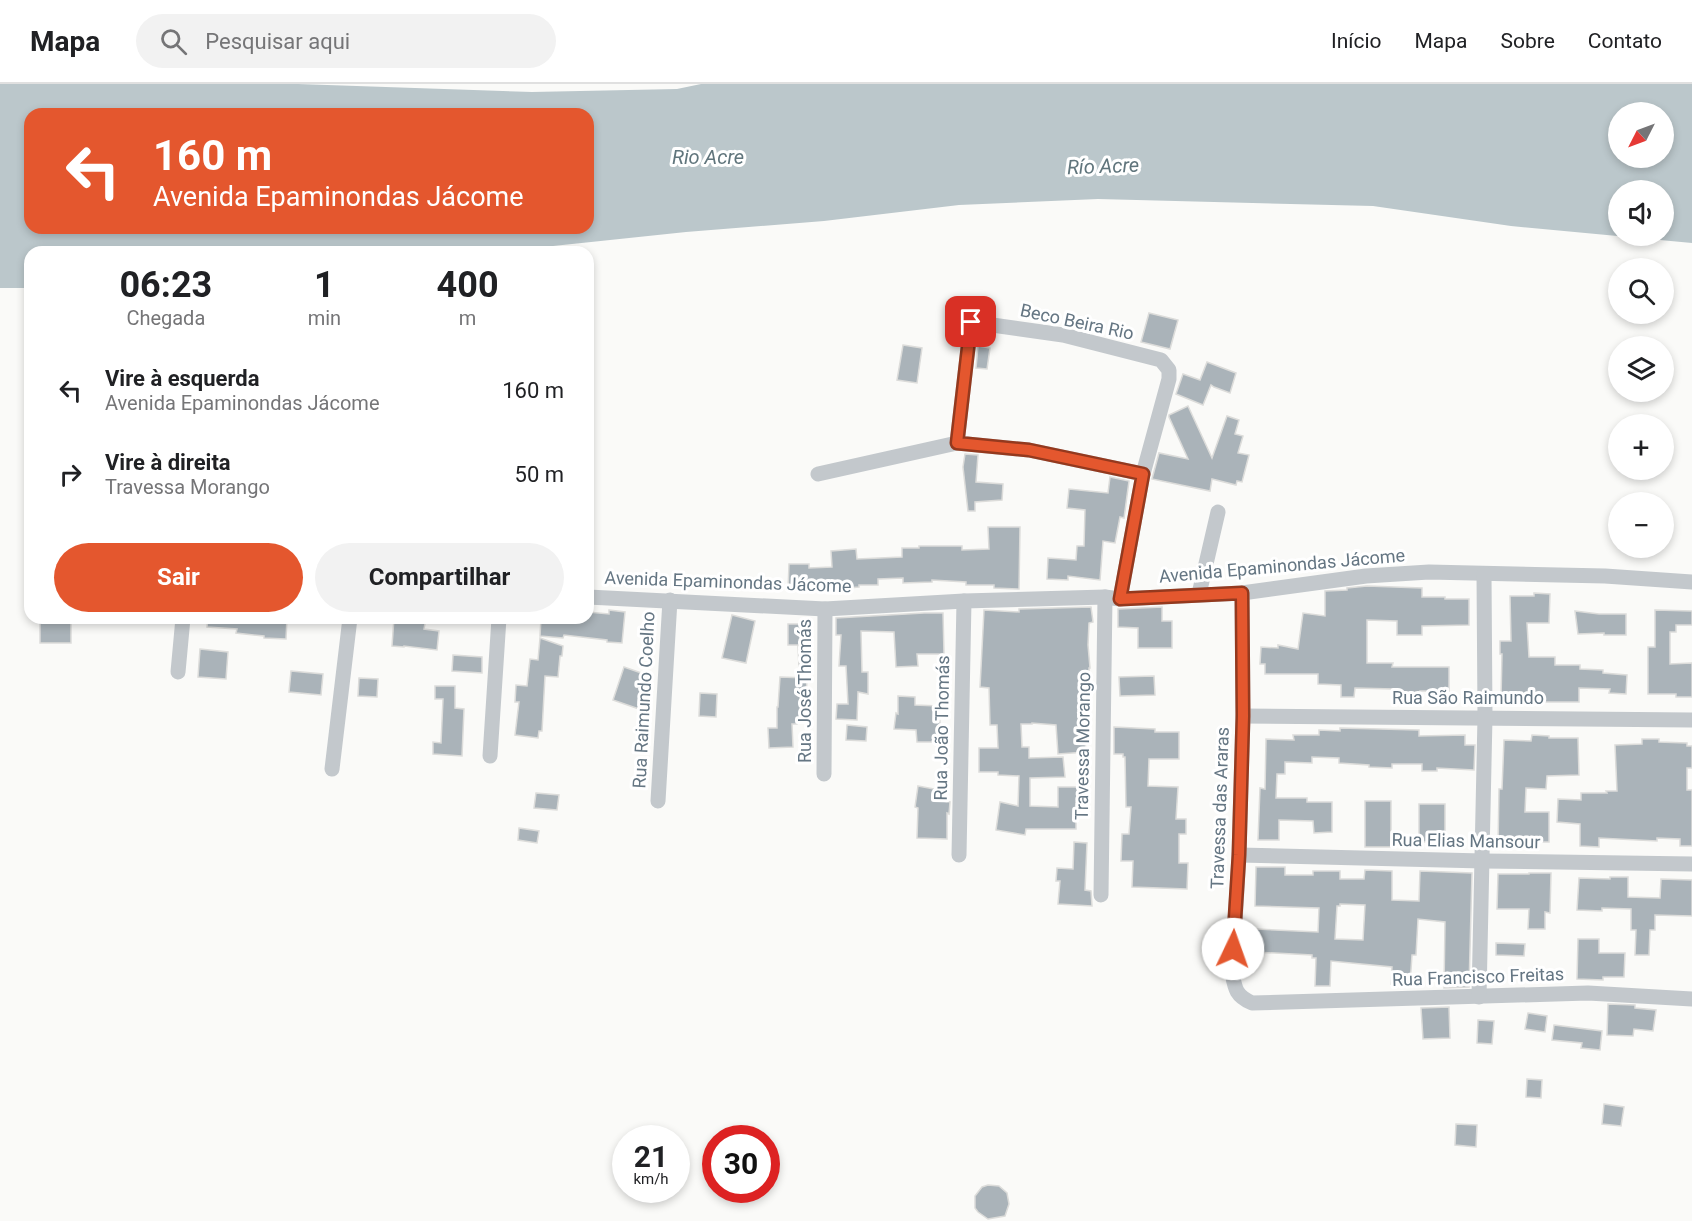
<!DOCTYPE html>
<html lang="pt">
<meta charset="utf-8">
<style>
:root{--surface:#fff;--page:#f2f2f2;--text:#202124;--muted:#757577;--line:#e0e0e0;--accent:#e4572e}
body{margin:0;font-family:Roboto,sans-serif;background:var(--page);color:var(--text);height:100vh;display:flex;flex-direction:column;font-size:22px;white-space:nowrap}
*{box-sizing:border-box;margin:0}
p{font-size:20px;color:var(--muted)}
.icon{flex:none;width:33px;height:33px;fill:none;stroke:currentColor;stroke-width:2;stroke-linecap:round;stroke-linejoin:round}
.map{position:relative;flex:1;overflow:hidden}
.drawer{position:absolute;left:24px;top:162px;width:570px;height:378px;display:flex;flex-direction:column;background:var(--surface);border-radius:18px;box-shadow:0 3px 9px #0003}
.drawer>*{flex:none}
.banner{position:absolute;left:24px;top:24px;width:570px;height:126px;border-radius:18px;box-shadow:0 3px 9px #0003;background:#e4572e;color:#fff;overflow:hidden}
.needle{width:39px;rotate:228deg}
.buttons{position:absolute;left:1608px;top:18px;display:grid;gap:12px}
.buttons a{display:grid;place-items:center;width:66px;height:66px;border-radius:50%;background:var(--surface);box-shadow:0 3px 9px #0003;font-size:30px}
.speed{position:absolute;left:612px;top:1041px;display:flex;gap:12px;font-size:30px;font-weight:700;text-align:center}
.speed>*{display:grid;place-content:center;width:78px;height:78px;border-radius:50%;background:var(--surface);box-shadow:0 3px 9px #0003;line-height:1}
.speed small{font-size:15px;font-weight:400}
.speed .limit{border:9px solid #d22;background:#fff;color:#111}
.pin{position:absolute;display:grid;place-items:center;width:51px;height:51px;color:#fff;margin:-26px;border-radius:12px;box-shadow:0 3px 9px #0006}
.me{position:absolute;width:66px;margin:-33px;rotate:3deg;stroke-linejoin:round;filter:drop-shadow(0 0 4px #0008)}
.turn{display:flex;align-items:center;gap:21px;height:126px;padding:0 30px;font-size:27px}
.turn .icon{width:78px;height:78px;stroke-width:2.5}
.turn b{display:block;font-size:42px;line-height:51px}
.eta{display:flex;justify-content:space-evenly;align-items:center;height:102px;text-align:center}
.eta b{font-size:36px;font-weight:700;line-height:42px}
.cta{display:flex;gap:12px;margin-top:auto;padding:12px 30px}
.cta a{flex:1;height:69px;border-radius:36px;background:var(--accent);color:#fff;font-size:24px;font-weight:700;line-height:69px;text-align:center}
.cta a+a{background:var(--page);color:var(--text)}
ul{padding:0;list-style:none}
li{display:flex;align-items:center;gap:18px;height:84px;padding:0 30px}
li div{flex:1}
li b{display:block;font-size:22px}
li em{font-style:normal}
header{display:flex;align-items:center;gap:36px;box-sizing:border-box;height:84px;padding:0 30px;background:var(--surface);border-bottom:2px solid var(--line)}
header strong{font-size:28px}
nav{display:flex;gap:33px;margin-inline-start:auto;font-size:21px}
.search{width:420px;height:54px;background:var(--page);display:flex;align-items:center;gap:15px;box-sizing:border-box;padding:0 21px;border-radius:33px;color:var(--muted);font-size:22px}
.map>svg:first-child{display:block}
.water{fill:#bbc7cb;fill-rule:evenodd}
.building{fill:#aab3b9;stroke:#dcdcda;stroke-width:1.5;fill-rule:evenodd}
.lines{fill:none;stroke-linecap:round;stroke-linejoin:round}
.minor{stroke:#c3c8cc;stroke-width:15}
.route-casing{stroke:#94391e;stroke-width:15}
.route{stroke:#e4572e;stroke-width:10}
.labels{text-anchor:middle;stroke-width:6;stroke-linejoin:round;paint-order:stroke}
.street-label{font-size:18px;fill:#657683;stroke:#fff}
.water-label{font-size:20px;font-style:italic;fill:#60757c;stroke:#fff}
</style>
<header>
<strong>Mapa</strong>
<div class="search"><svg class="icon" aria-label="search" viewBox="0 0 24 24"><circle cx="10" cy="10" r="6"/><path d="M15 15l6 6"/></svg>Pesquisar aqui</div>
<nav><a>Início</a><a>Mapa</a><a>Sobre</a><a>Contato</a></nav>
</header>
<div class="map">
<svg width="1692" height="1137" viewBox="0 0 1692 1137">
<rect width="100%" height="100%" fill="#fafaf8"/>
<path class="water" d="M0 0H298L532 8 677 5 701 0H1692V159L1511 142 1373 122 1098 115 959 121 824 137 686 148 495 168H30V204H0ZM1618 28H1664V74H1618ZM30 30H588V144H30ZM1664 106V152H1618V106Z"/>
<g class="building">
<polygon points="1149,229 1178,236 1170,265 1141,258"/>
<polygon points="903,261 922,264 917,299 897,296"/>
<polygon points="978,262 990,264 987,285 976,284"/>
<polygon points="1207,278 1236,289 1230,309 1214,303 1211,301 1203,321 1176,310 1183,290 1200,296"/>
<polygon points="1188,322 1212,374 1227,332 1239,336 1235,350 1243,352 1238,369 1249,371 1242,398 1237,397 1236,401 1212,395 1210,407 1152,395 1159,369 1188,375 1169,333 1169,331"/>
<polygon points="965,370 978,371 976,398 1003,400 1002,416 975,418 975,427 968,427 963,383"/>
<polygon points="1110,393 1129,397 1124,434 1120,433 1115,459 1103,457 1100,496 1068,492 1068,496 1047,495 1048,474 1076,476 1077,462 1084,462 1085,426 1067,424 1069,405 1108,409"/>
<polygon points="988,443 1020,443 1019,505 994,504 994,501 966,501 966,498 932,496 932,498 903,499 903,494 878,495 878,501 859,501 859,503 835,505 834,498 809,500 808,506 788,506 789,480 809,480 809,484 832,483 831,467 856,465 857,475 902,473 902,464 919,464 919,462 962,462 962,466 989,465"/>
<polygon points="1367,502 1422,504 1422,513 1445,513 1445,515 1469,515 1469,541 1422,542 1422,551 1397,551 1397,537 1367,536 1367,579 1393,579 1392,583 1449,583 1449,607 1420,607 1420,615 1394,615 1394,605 1355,604 1354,613 1341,613 1341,601 1318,600 1318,590 1265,590 1265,580 1260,580 1261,563 1278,564 1278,561 1298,565 1303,529 1325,532 1325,507 1347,506 1347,504"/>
<polygon points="1534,509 1550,510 1549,539 1527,539 1529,573 1555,573 1555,581 1580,581 1580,585 1603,586 1603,589 1627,591 1626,610 1609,609 1610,605 1579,604 1579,618 1531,618 1531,615 1501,615 1502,570 1500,570 1500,557 1511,557 1510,512 1534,512"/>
<polygon points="1091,523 1093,538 1089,539 1088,561 1090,584 1089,584 1089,604 1087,604 1084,642 1086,668 1058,670 1056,641 1032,639 1032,640 1021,640 1022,663 1029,663 1029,674 1063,673 1065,693 1030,694 1030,722 1058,723 1058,703 1079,703 1079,718 1076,718 1076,745 1026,745 1025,751 996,746 1000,718 1018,722 1019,692 998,691 998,688 979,688 979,664 998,664 997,641 990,641 989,604 980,603 984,526 1019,528 1019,525"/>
<polygon points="1162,523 1162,537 1172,537 1172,564 1138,564 1138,544 1118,543 1118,525"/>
<polygon points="609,526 625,528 622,559 607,558 607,556 564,551 563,554 540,552 541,534 588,534 588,528 609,530"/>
<polygon points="1655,526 1692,527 1692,541 1676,541 1676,548 1670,548 1670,580 1692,579 1692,613 1676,613 1676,610 1648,610 1648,563 1655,563"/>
<polygon points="1575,527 1599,530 1626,530 1626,551 1604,551 1604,549 1578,550"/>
<polygon points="924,529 943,529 944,570 917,570 918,582 896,583 894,548 861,547 862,588 868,588 868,610 858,608 857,636 836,635 837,620 848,620 846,582 839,582 841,551 836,551 836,534"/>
<polygon points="732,531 755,537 746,579 722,574"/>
<rect x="40" y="534" width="31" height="25"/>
<polygon points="208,534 287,534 286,555 264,554 264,552 236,549 237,545 207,543"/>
<polygon points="394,534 426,534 424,545 439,547 437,566 404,562 404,563 392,562"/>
<polygon points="788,540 810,540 810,584 799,584 798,561 788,561"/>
<polygon points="540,554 563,562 562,572 560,572 558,593 545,592 542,647 539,647 538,654 515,651 519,618 515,618 516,601 527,602 530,575 538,576"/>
<polygon points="200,565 228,568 226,595 198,593"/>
<polygon points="453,571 482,573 482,589 452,587"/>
<polygon points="624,583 650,592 639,625 613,616"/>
<polygon points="291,587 323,590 321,611 289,608"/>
<polygon points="1154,592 1155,611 1120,612 1119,593"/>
<polygon points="780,593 807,594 806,614 803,614 803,636 798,636 797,640 792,640 793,663 769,664 768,644 777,644 777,623 778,623"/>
<polygon points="359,594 378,595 377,613 358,612"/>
<polygon points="435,602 455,602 455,624 464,625 462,672 433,670 433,658 441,659 443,615 435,615"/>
<polygon points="700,609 717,610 716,633 699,632"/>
<polygon points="898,612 915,613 915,621 939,622 941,658 917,658 916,646 894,645 896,629 898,630"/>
<polygon points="847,641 867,643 866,657 846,656"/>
<polygon points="1114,643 1155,645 1155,648 1179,648 1179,675 1149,675 1148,702 1178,703 1176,735 1186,735 1186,750 1179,750 1179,779 1188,779 1187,805 1132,803 1133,777 1121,777 1122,750 1129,750 1131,723 1126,723 1125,673 1123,673 1123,670 1114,670"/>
<polygon points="1340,644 1419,646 1419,652 1465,651 1465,661 1475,661 1474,686 1437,684 1437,687 1422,687 1422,680 1392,680 1392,684 1369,683 1369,681 1339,679 1339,674 1312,673 1312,679 1285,678 1285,690 1277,690 1276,714 1307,714 1307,718 1332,718 1332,748 1314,749 1313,737 1279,736 1279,756 1258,756 1260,704 1265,705 1266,655 1294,656 1293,651 1319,651 1319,646 1340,647"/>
<polygon points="1532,651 1549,652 1549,654 1578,654 1579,691 1547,692 1546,705 1526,704 1525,728 1549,728 1549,758 1524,758 1524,763 1498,762 1499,705 1502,705 1504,656 1531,657"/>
<polygon points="1642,655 1659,655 1659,658 1687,659 1687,662 1692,662 1692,684 1687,684 1687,706 1692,706 1692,762 1680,762 1680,755 1657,754 1657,757 1599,754 1599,763 1580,762 1580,740 1557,738 1558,715 1581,716 1581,709 1607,709 1606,707 1617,707 1615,661 1642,660"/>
<polygon points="918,702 945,707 943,717 950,718 949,730 947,729 947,755 917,754 918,724 915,723"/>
<polygon points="536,709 559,711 557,726 534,724"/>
<rect x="1365" y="717" width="26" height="46"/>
<rect x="1419" y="720" width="26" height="38"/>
<polygon points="519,744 539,747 537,759 518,756"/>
<polygon points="1074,758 1087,759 1085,806 1091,807 1092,822 1058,820 1060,797 1056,797 1057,784 1073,785"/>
<path d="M1256 783H1285V791H1313V787H1340V795H1364L1365 786 1392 787V816L1419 817 1420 787 1472 789 1469 903 1444 904 1445 838 1418 835 1416 871H1412L1410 901 1391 900 1392 883 1331 877 1330 902H1315L1316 874H1312V871L1255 868 1256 845 1318 848 1319 824 1255 822ZM1340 820 1365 821 1363 856 1335 855 1337 822H1340Z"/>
<polygon points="1529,789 1551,789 1550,829 1545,828 1545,845 1528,845 1529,825 1497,825 1498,790 1529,790"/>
<polygon points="1610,793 1628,793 1628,813 1660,814 1661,795 1692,796 1692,832 1655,831 1655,846 1650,846 1649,871 1635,871 1636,846 1631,846 1631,825 1602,824 1602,827 1577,826 1579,794 1610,795"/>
<polygon points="1578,855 1599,855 1599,869 1625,869 1624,893 1603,893 1603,896 1577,895"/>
<polygon points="1496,859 1525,860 1524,872 1496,871"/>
<polygon points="1608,920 1635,921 1635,924 1656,926 1653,947 1634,945 1633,952 1607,951"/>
<polygon points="1449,923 1450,954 1423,955 1421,924"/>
<polygon points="1528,929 1547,932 1545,948 1525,945"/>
<polygon points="1478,936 1494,937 1492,960 1477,959"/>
<polygon points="1554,941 1602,947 1600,966 1581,964 1582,959 1552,956"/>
<polygon points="1527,995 1542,996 1541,1014 1526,1013"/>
<polygon points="1604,1020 1624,1023 1621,1042 1602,1040"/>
<polygon points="1456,1040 1477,1041 1476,1063 1455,1061"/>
<polygon points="988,1101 999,1102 1007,1109 1009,1120 1005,1132 988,1135 978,1128 975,1124 975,1112 982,1103"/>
</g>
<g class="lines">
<g class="minor">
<polyline points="957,359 971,238 1063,251 1161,276 1169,286 1169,295 1143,390 1120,515"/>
<polyline points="818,390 957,359 1029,366 1143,390"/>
<path d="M1242 509 1243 632 1239 771 1232 889C1235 905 1236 912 1252 919L1588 909 1692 915"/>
<polyline points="1199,510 1218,428"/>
<polyline points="588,513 825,525 964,517 1105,513 1120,515 1242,509 1366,492 1429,488 1605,492 1692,498"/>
<polyline points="178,588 183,534"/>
<polyline points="1243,632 1692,636"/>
<polyline points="490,672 499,534"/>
<polyline points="332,685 350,534"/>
<polyline points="824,690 825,525"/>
<polyline points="658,717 670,516"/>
<polyline points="959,771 964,517"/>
<polyline points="1239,771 1483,777 1692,780"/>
<polyline points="1101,811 1105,513"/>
<polyline points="1479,913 1485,633 1484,490"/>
</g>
</g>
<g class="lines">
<g class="route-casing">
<polyline id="route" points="971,238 957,359 1029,366 1143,390 1120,515 1242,509 1243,632 1239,771 1233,865"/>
</g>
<use href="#route" class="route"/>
</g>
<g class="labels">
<g class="street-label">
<text transform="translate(1077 238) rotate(12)" y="6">Beco Beira Rio</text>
<text transform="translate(1282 482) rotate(-5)" y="6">Avenida Epaminondas Jácome</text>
<text transform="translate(728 498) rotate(2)" y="6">Avenida Epaminondas Jácome</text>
<text transform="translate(805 607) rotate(-90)" y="6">Rua José Thomás</text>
<text x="1468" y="620">Rua São Raimundo</text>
<text transform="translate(644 616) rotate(-87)" y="6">Rua Raimundo Coelho</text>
<text transform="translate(942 644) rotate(-89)" y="6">Rua João Thomás</text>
<text transform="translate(1083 662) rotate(-89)" y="6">Travessa Morango</text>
<text transform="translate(1220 724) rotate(-88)" y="6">Travessa das Araras</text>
<text transform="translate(1466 757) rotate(1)" y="6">Rua Elias Mansour</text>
<text transform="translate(1478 893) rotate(-2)" y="6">Rua Francisco Freitas</text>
</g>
<g class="water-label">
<text x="708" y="80">Rio Acre</text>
<text transform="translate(1103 82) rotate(-2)" y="7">Río Acre</text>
</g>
</g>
</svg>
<div class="buttons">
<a><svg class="needle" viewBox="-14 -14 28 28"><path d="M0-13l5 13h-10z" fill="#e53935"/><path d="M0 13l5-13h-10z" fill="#757577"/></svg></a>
<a><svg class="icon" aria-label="sound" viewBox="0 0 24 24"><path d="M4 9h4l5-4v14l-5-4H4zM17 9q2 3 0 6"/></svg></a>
<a><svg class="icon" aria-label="search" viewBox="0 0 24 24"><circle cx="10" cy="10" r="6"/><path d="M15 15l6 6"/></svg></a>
<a><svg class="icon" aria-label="layers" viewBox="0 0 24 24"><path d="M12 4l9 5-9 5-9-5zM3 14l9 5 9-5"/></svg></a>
<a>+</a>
<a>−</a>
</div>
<div class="speed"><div>21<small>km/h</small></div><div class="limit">30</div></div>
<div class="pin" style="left:971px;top:238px;background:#d93025"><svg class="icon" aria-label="arrive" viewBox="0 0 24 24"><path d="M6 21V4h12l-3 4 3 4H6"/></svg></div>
<svg class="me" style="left:1233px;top:865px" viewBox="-20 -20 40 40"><circle r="19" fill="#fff"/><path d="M0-13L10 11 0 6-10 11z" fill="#e4572e"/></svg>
<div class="banner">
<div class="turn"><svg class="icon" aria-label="left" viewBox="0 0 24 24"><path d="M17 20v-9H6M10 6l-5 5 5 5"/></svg><div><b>160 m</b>Avenida Epaminondas Jácome</div></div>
</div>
<section class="drawer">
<div class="eta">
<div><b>06:23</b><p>Chegada</p></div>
<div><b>1</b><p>min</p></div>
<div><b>400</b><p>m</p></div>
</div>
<ul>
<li><svg class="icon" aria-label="left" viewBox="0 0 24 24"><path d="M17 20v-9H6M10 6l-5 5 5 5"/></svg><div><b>Vire à esquerda</b><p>Avenida Epaminondas Jácome</p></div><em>160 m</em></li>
<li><svg class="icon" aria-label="right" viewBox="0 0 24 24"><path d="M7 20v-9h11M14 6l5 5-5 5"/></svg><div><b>Vire à direita</b><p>Travessa Morango</p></div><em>50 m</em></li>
</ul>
<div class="cta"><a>Sair</a><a>Compartilhar</a></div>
</section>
</div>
